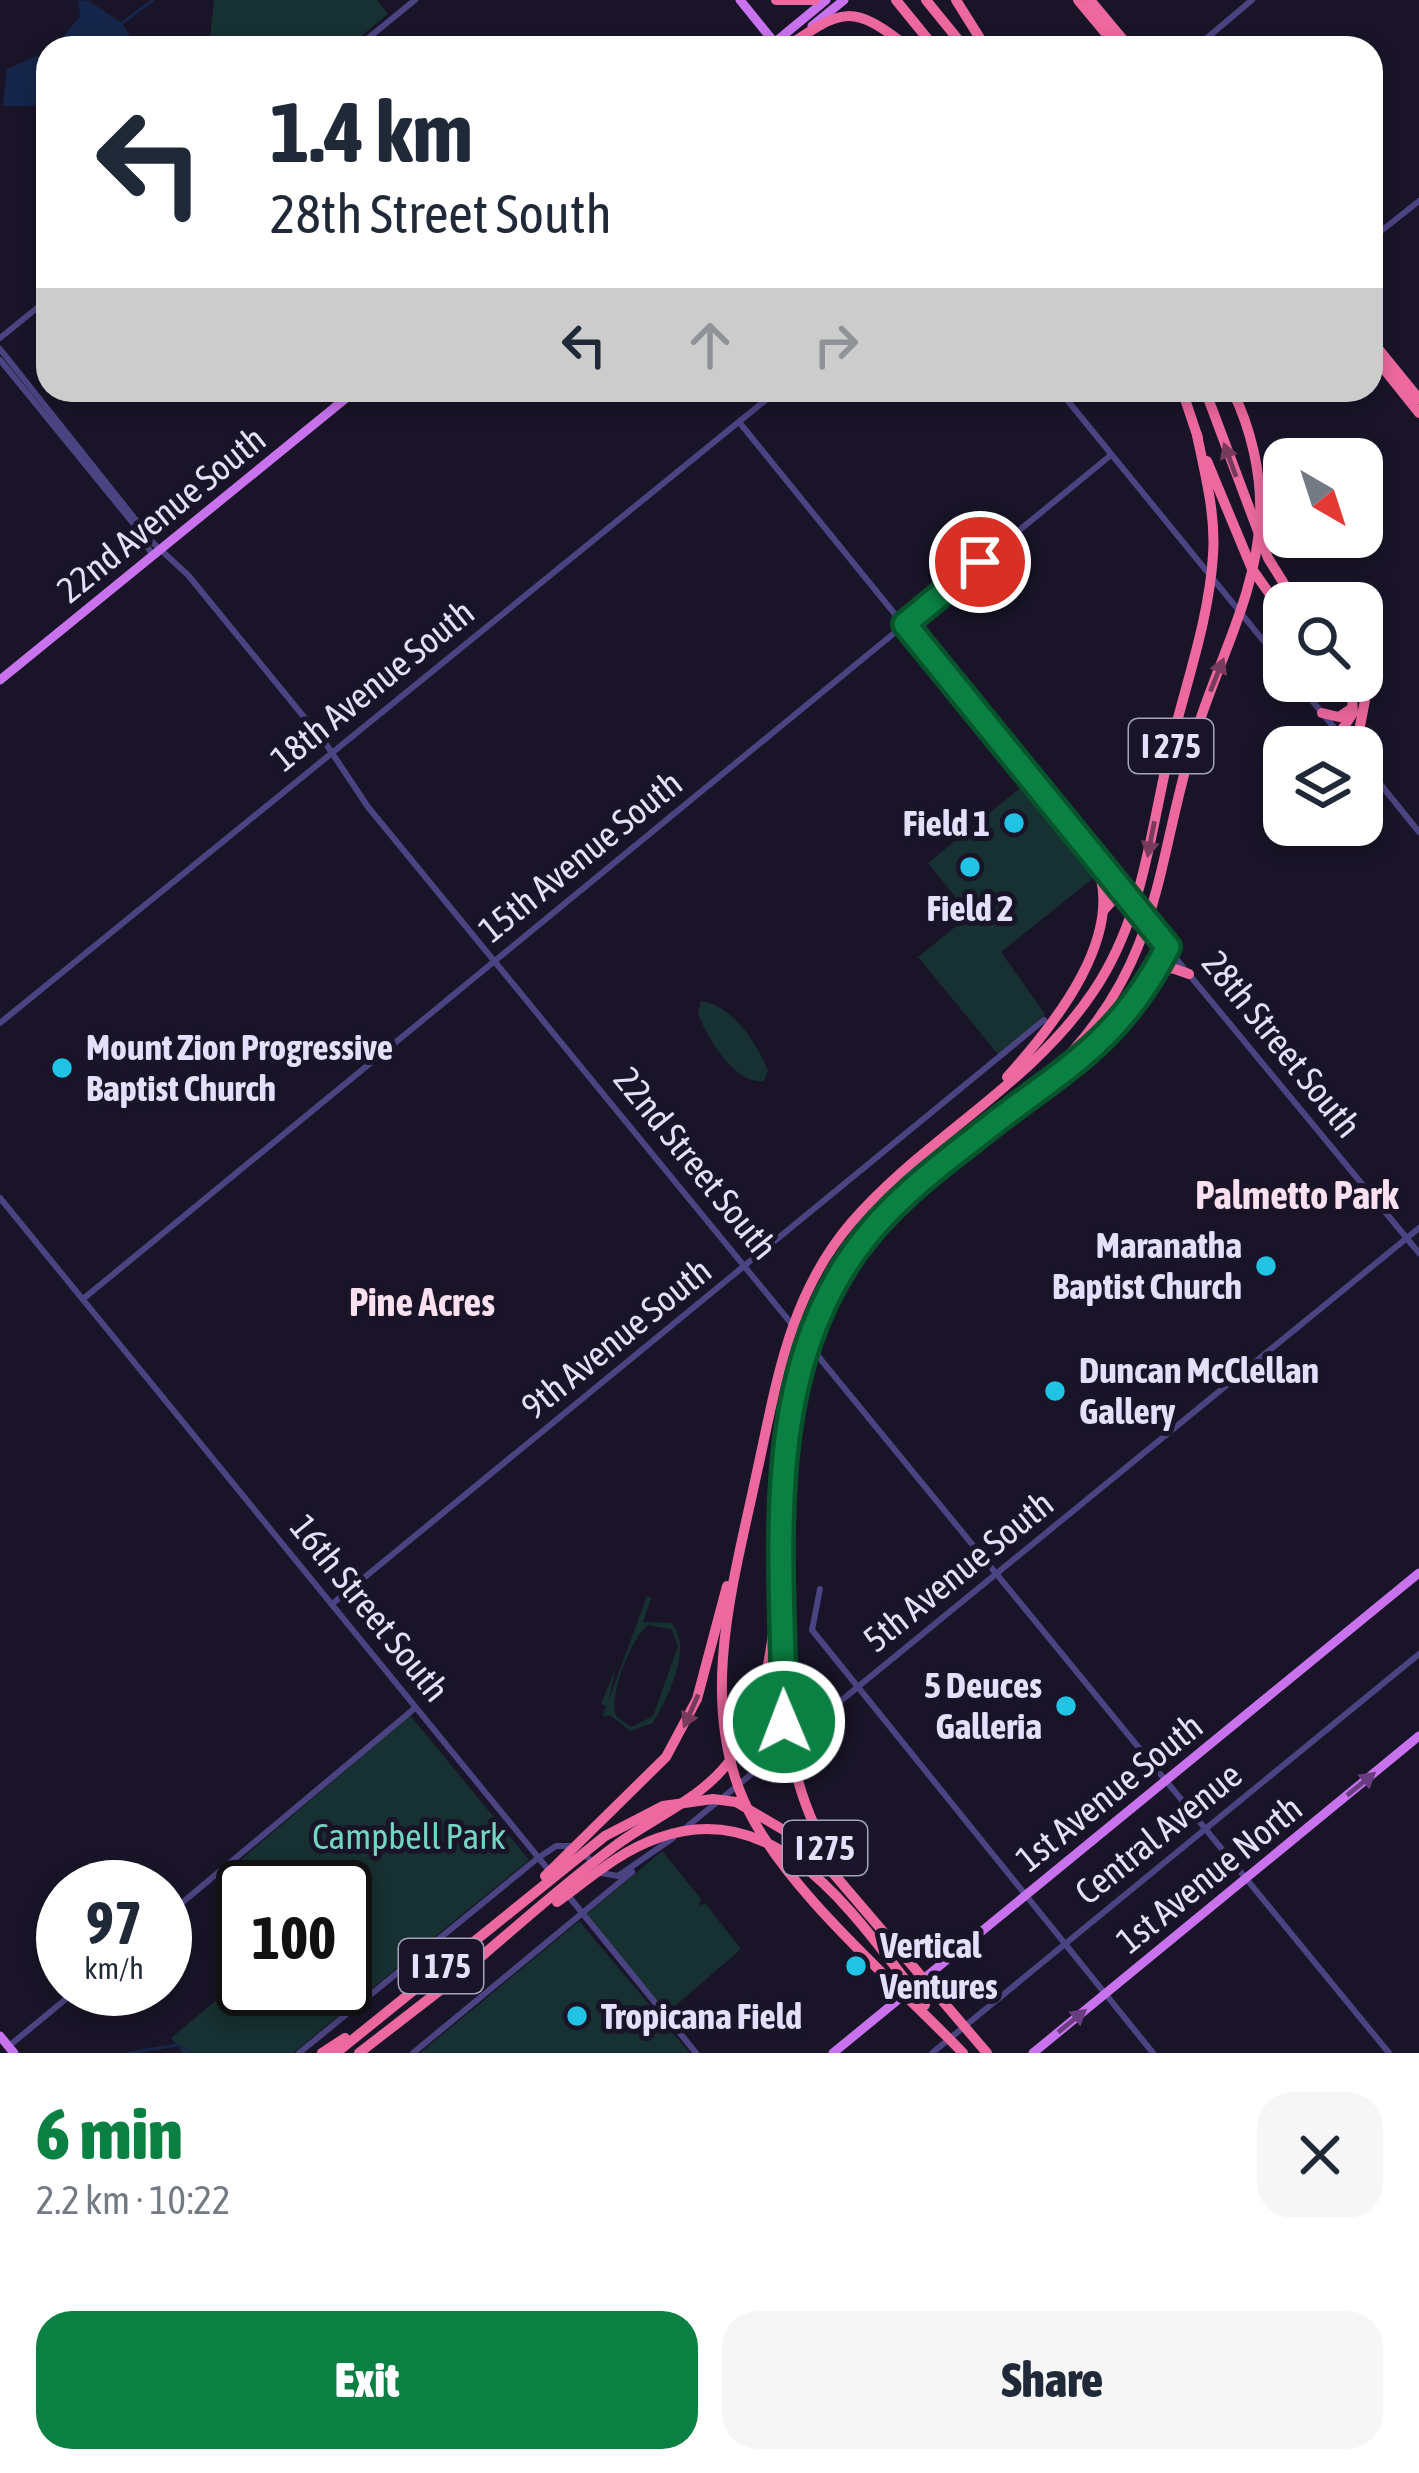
<!DOCTYPE html>
<meta charset="utf-8">
<style>
:root{--surface:#fff;--page:#f6f6f7;--text:#1f2937;--muted:#747a83;--accent:#0b8043}
body{margin:0;font-family:"Asap Condensed",sans-serif;background:var(--page);color:var(--text);height:100vh;display:flex;flex-direction:column;font-size:45px;white-space:nowrap}
*{box-sizing:border-box;margin:0}
p{font-size:39px;color:var(--muted)}
.icon{flex:none;width:66px;height:66px;fill:none;stroke:currentColor;stroke-width:2;stroke-linecap:round;stroke-linejoin:round}
.map{position:relative;height:2053px;overflow:hidden}
.details{display:flex;flex-direction:column;background:var(--surface);flex:1}
.details>*{flex:none}
.guide{position:absolute;left:36px;top:36px;width:1347px;height:366px;border-radius:36px;box-shadow:0 6px 18px #0003;background:#fff;color:var(--text);overflow:hidden}
.needle{width:78px;rotate:141deg}
.fabs{position:absolute;left:1263px;top:438px;display:grid;gap:24px}
.fabs a{display:grid;place-items:center;width:120px;height:120px;border-radius:24px;background:var(--surface);box-shadow:0 6px 18px #0003;font-size:60px}
.speed{position:absolute;left:36px;top:1860px;display:flex;gap:24px;font-size:60px;font-weight:700;text-align:center}
.speed>*{display:grid;place-content:center;width:156px;height:156px;border-radius:50%;background:var(--surface);box-shadow:0 6px 18px #0003;line-height:1}
.speed small{font-size:30px;font-weight:400}
.speed .limit{border:6px solid #111;border-radius:18px;background:#fff;color:#111}
.pin{position:absolute;display:grid;place-items:center;width:102px;height:102px;color:#fff;margin:-51px;border:6px solid #fff;border-radius:50%;box-shadow:0 3px 12px #0007}
.me{position:absolute;width:132px;margin:-66px;rotate:359deg;stroke-linejoin:round;filter:drop-shadow(0 0 9px #0008)}
.turn{display:flex;align-items:center;gap:42px;height:252px;padding:0 36px;font-size:54px}
.turn .icon{width:156px;height:156px;stroke-width:2.5}
.turn b{display:block;font-size:84px;line-height:102px}
.lanes{display:flex;align-items:center;height:114px;padding:0 36px;background:#0003;justify-content:center;gap:60px;direction:ltr}
.lanes .off{opacity:.35}
.round{display:grid;place-items:center;flex:none;width:126px;height:126px;border-radius:36px;background:var(--page)}
.headline{display:flex;align-items:center;justify-content:space-between;height:204px;padding:0 36px}
h1{font-size:72px;font-weight:800;line-height:90px;color:var(--accent)}
.primary-button{display:flex;gap:24px;margin-top:auto;padding:24px 36px}
.primary-button a{flex:1;height:138px;border-radius:36px;background:var(--accent);color:#fff;font-size:48px;font-weight:800;line-height:138px;text-align:center}
.primary-button a+a{background:var(--page);color:var(--text)}
.map>svg:first-child{display:block}
.green{fill:#173031;fill-rule:evenodd}
.water{fill:#15264a}
.lines{fill:none;stroke-linecap:round;stroke-linejoin:round}
.stream{stroke:#15264a;stroke-width:3}
.minor{stroke:#4b4482;stroke-width:6}
.major{stroke:#c972ee;stroke-width:9}
.highway{stroke:#ed689e;stroke-width:10}
.oneway{fill:#783a5d}
.oneway2{fill:#683e81}
.route-casing{stroke:#07532c;stroke-width:30}
.route{stroke:#0b8043;stroke-width:21}
.poi-dot{fill:#21c3e5;stroke:#191428;stroke-width:4.5}
.labels{text-anchor:middle;stroke-width:10;stroke-linejoin:round;paint-order:stroke}
.shield{fill:#191428;stroke:#a7a2bc;stroke-width:3}
.shield-label{font-size:33px;font-weight:bold;fill:#e4dffb}
.street-label{font-size:36px;fill:#e4dffb;stroke:#191428}
.poi-label{font-size:36px;font-weight:bold;fill:#e4dffb;stroke:#191428;text-anchor:start}
.park-label{font-size:36px;fill:#72d4c3;stroke:#191428}
.neighbourhood-label{font-size:39px;font-weight:bold;fill:#fbe0f0;stroke:#191428}
</style>
<div class="map">
<svg width="1419" height="2053" viewBox="0 0 1419 2053">
<rect width="100%" height="100%" fill="#191428"/>
<g class="green">
<polygon points="214,0 377,0 388,14 347,48 209,48"/>
<polygon points="1030,780 1097,875 1001,952 1045,1014 1001,1058 918,957 970,915 928,863"/>
<path d="M701 1001C732 1005 758 1044 768 1071L764 1081C735 1085 708 1039 698 1014Z"/>
<path d="M647 1596 651 1598 643 1622 671 1623C694 1646 668 1697 653 1723L630 1731 610 1715 602 1717 606 1706 601 1704 615 1670 609 1699ZM648 1625 671 1629 678 1646 653 1716 631 1727 616 1716C609 1694 630 1640 648 1625Z"/>
<polygon points="410,1715 529,1860 293,2053 183,2053 171,2038 243,1978 243,1989 345,1989 345,1887 245,1887 230,1869"/>
<polygon points="662,1851 701,1899 699,1907 705,1903 741,1949 667,2013 586,1915"/>
<polygon points="580,1922 690,2053 420,2053 578,1922"/>
</g>
<g class="water">
<polygon points="87,0 122,23 138,48 54,48 80,16 78,1"/>
<polygon points="48,51 48,106 3,106 7,69"/>
</g>
<g class="lines">
<g class="stream">
<polyline points="122,23 153,0"/>
<polyline points="129,2053 177,2045 194,2053"/>
</g>
<g class="minor">
<polyline points="356,48 415,0"/>
<polyline points="1195,48 1252,0"/>
<polyline points="1371,239 1419,201"/>
<polyline points="0,338 48,299"/>
<polyline points="0,349 143,529"/>
<polyline points="0,360 137,528 188,575 326,744 368,807 1389,2053"/>
<polyline points="1059,390 1284,666"/>
<polyline points="739,422 1126,899"/>
<polyline points="138,531 153,556"/>
<polyline points="1296,681 1350,747"/>
<polyline points="1365,765 1419,832"/>
<polyline points="1135,909 1419,1253"/>
<polyline points="0,1023 778,390"/>
<polyline points="0,1198 551,1873"/>
<polyline points="83,1299 1111,455"/>
<polyline points="820,1589 812,1630 1153,2053"/>
<polyline points="332,1604 1044,1020"/>
<polyline points="683,1830 1419,1228"/>
<polyline points="583,1852 601,1873 618,1876 673,1838"/>
<polyline points="566,1893 696,2053"/>
<polyline points="165,1917 415,1708"/>
<polyline points="9,2046 78,1989"/>
<polyline points="299,2053 538,1858 556,1846 572,1846"/>
<polyline points="413,2053 632,1872"/>
<polyline points="932,2053 1419,1654"/>
</g>
<g class="major">
<polyline points="740,0 779,48"/>
<polyline points="812,26 844,0"/>
<polyline points="768,48 826,0"/>
<polyline points="0,680 356,390"/>
<polyline points="0,2036 14,2053"/>
<polyline points="833,2053 1419,1573"/>
<polyline points="1033,2053 1419,1736"/>
</g>
<g class="highway">
<polyline points="776,0 815,0"/>
<polyline points="896,0 935,48"/>
<polyline points="926,0 965,48"/>
<polyline points="956,0 986,48"/>
<polyline points="1078,0 1118,48"/>
<polyline points="1090,0 1130,48"/>
<path d="M785 48C843 8 852 3 909 48"/>
<polyline points="1371,340 1419,399"/>
<polyline points="1371,353 1419,413"/>
<polyline points="1182,390 1198,438"/>
<polyline points="1205,390 1268,558 1296,603"/>
<polyline points="1207,461 1252,569 1284,614"/>
<polyline points="1322,713 1339,717 1351,709"/>
<polyline points="1339,734 1353,713 1351,681"/>
<polyline points="1356,747 1365,700 1362,681"/>
<polyline points="1362,760 1364,764"/>
<polyline points="1104,910 1112,901 1126,898"/>
<polyline points="1152,975 1172,968 1189,974"/>
<path d="M1007 1077C1054 1025 1130 932 1094 859"/>
<polyline points="1030,1099 1098,1044 1168,947"/>
<path d="M784 1567C783 1673 775 1776 838 1867"/>
<polyline points="545,1876 666,1757 697,1699 727,1586"/>
<path d="M557 1902C589 1879 620 1851 658 1838 781 1793 859 1923 925 2005"/>
<path d="M463 1972C513 1930 562 1885 615 1846 655 1816 705 1798 734 1755 803 1655 762 1449 815 1324 867 1200 985 1148 1071 1053 1161 953 1157 862 1193 742 1215 666 1256 598 1260 518 1262 475 1251 428 1232 390"/>
<polyline points="322,2053 345,2038"/>
<polyline points="336,2053 605,1836 663,1806 713,1799 736,1802 809,1845 987,2053"/>
<polyline points="359,2053 465,1971"/>
<path d="M963 2053C897 1984 781 1887 744 1801 699 1700 733 1584 755 1481 776 1388 787 1298 851 1223 924 1138 1030 1086 1093 992 1144 917 1150 831 1171 745 1186 683 1209 620 1213 555 1216 515 1205 474 1197 435"/>
</g>
</g>
<defs><path id="oneway-solid" d="M-6-.8H1V-3.2L6.5 0L1 3.2V.8H-6Z" transform="scale(3)"/></defs>
<g class="oneway">
<use href="#oneway-solid" transform="translate(1230 460) rotate(-110)"/>
<use href="#oneway-solid" transform="translate(1217 675) rotate(-68)"/>
<use href="#oneway-solid" transform="translate(1151 839) rotate(101)"/>
<use href="#oneway-solid" transform="translate(691 1711) rotate(114)"/>
</g>
<g class="oneway2">
<use href="#oneway-solid" transform="translate(1361 1784) rotate(-39)"/>
<use href="#oneway-solid" transform="translate(1072 2021) rotate(-39)"/>
</g>
<g class="lines">
<g class="route-casing">
<path id="route" d="M784 1722C784 1565 758 1386 855 1251 887 1206 932 1171 975 1138 1057 1072 1116 1048 1168 947L905 624 980 562"/>
</g>
<use href="#route" class="route"/>
</g>
<g class="poi-dot">
<circle cx="1014" cy="823" r="12"/>
<circle cx="970" cy="867" r="12"/>
<circle cx="62" cy="1068" r="12"/>
<circle cx="1266" cy="1266" r="12"/>
<circle cx="1055" cy="1391" r="12"/>
<circle cx="1066" cy="1706" r="12"/>
<circle cx="856" cy="1966" r="12"/>
<circle cx="577" cy="2016" r="12"/>
</g>
<g class="labels">
<g class="shield">
<rect x="1129" y="719" width="84" height="54" rx="9"/>
<rect x="783" y="1821" width="84" height="54" rx="9"/>
<rect x="399" y="1939" width="84" height="54" rx="9"/>
</g>
<g class="shield-label">
<text x="1171" y="758">I 275</text>
<text x="825" y="1860">I 275</text>
<text x="441" y="1978">I 175</text>
</g>
<g class="street-label">
<text transform="translate(161 514) rotate(-39)" y="13">22nd Avenue South</text>
<text transform="translate(372 685) rotate(-39)" y="13">18th Avenue South</text>
<text transform="translate(580 856) rotate(-39)" y="13">15th Avenue South</text>
<text transform="translate(1282 1044) rotate(51)" y="13">28th Street South</text>
<text transform="translate(696 1163) rotate(51)" y="13">22nd Street South</text>
<text transform="translate(616 1338) rotate(-39)" y="13">9th Avenue South</text>
<text transform="translate(958 1571) rotate(-39)" y="13">5th Avenue South</text>
<text transform="translate(370 1608) rotate(51)" y="13">16th Street South</text>
<text transform="translate(1109 1792) rotate(-39)" y="13">1st Avenue South</text>
<text transform="translate(1158 1833) rotate(-39)" y="13">Central Avenue</text>
<text transform="translate(1209 1874) rotate(-39)" y="13">1st Avenue North</text>
</g>
<g class="poi-label">
<text x="990" y="836" text-anchor="end">Field 1</text>
<text x="970" y="921" text-anchor="middle">Field 2</text>
<text x="86" y="1060">Mount Zion Progressive<tspan x="86" dy="41">Baptist Church</tspan></text>
<text x="1242" y="1258" text-anchor="end">Maranatha<tspan x="1242" dy="41">Baptist Church</tspan></text>
<text x="1079" y="1383">Duncan McClellan<tspan x="1079" dy="41">Gallery</tspan></text>
<text x="1042" y="1698" text-anchor="end">5 Deuces<tspan x="1042" dy="41">Galleria</tspan></text>
<text x="880" y="1958">Vertical<tspan x="880" dy="41">Ventures</tspan></text>
<text x="601" y="2029">Tropicana Field</text>
</g>
<g class="park-label">
<text x="409" y="1849">Campbell Park</text>
</g>
<g class="neighbourhood-label">
<text x="1297" y="1209">Palmetto Park</text>
<text x="422" y="1316">Pine Acres</text>
</g>
</g>
</svg>
<div class="fabs">
<a><svg class="needle" viewBox="-14 -14 28 28"><path d="M0-13l5 13h-10z" fill="#e53935"/><path d="M0 13l5-13h-10z" fill="#747a83"/></svg></a>
<a><svg class="icon" aria-label="search" viewBox="0 0 24 24"><circle cx="10" cy="10" r="6"/><path d="M15 15l6 6"/></svg></a>
<a><svg class="icon" aria-label="layers" viewBox="0 0 24 24"><path d="M12 4l9 5-9 5-9-5zM3 14l9 5 9-5"/></svg></a>
</div>
<div class="speed"><div>97<small>km/h</small></div><div class="limit">100</div></div>
<div class="pin" style="left:980px;top:562px;background:#d93025"><svg class="icon" aria-label="arrive" viewBox="0 0 24 24"><path d="M6 21V4h12l-3 4 3 4H6"/></svg></div>
<svg class="me" style="left:784px;top:1722px" viewBox="-20 -20 40 40"><circle r="17" fill="#0b8043" stroke="#fff" stroke-width="3"/><path d="M0-11L8 9 0 5-8 9z" fill="#fff"/></svg>
<div class="guide">
<div class="turn"><svg class="icon" aria-label="left" viewBox="0 0 24 24"><path d="M17 20v-9H6M10 6l-5 5 5 5"/></svg><div><b>1.4 km</b>28th Street South</div></div>
<div class="lanes"><svg class="icon" aria-label="left" viewBox="0 0 24 24"><path d="M17 20v-9H6M10 6l-5 5 5 5"/></svg><svg class="icon off" aria-label="ahead" viewBox="0 0 24 24"><path d="M12 20V5M6 11l6-6 6 6"/></svg><svg class="icon off" aria-label="right" viewBox="0 0 24 24"><path d="M7 20v-9h11M14 6l5 5-5 5"/></svg></div>
</div>
</div>
<section class="details">
<div class="headline"><div><h1>6 min</h1><p>2.2 km · 10:22</p></div><a class="round"><svg class="icon" aria-label="close" viewBox="0 0 24 24"><path d="M6 6l12 12M18 6L6 18"/></svg></a></div>
<div class="primary-button"><a>Exit</a><a>Share</a></div>
</section>
